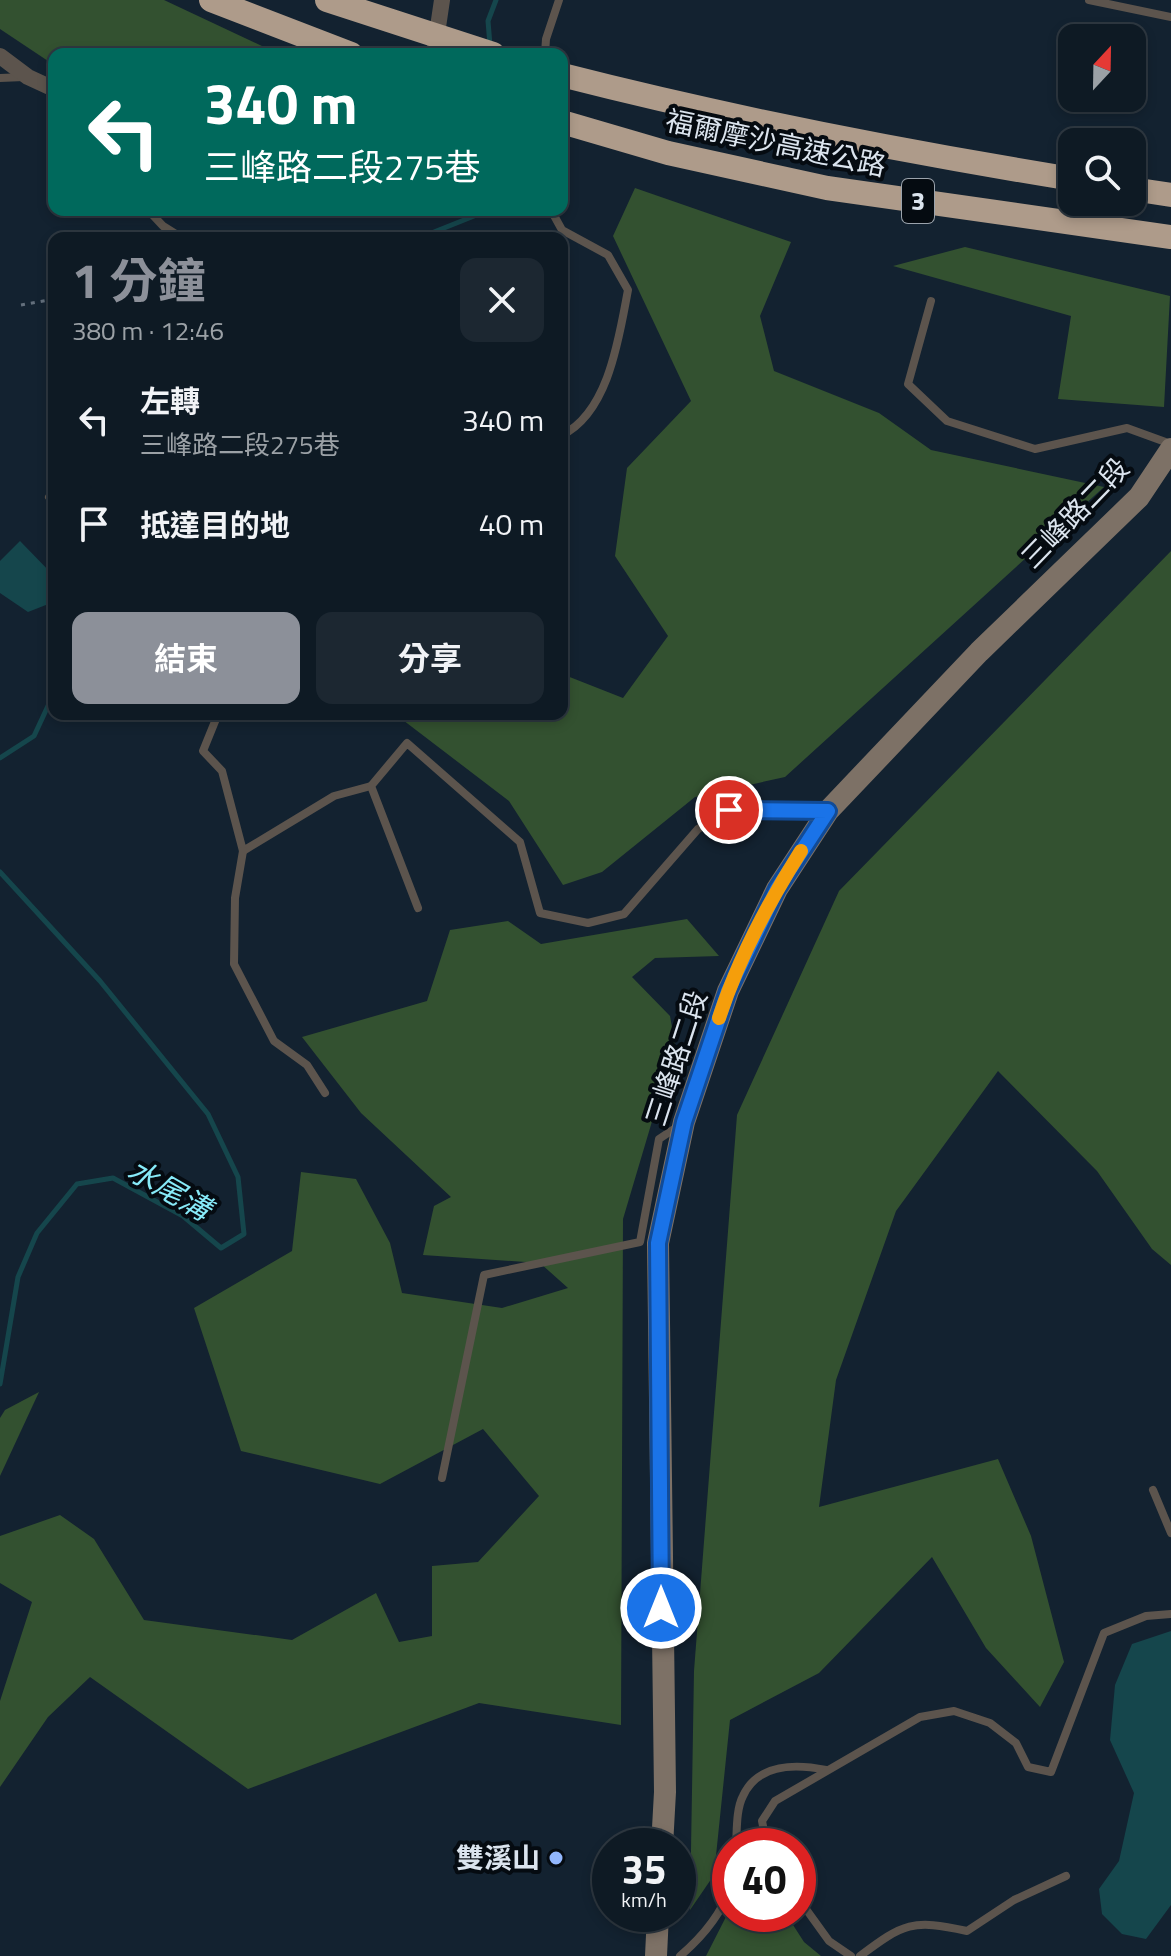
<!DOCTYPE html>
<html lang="zh-TW">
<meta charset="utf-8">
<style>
:root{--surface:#0e1a24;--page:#1c2731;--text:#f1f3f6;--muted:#9ba1a6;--line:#2e3841;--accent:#8c9099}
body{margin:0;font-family:"Titillium Web","Noto Sans TC",sans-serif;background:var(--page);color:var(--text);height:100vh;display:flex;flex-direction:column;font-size:30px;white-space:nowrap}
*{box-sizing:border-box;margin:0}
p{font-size:26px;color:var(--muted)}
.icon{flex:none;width:44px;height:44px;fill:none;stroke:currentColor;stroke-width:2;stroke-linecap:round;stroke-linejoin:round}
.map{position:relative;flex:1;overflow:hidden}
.drawer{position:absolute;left:48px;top:232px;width:520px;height:488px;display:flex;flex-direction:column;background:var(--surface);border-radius:16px;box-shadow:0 4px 12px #0003,0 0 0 2px var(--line)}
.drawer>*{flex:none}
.banner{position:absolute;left:48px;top:48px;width:520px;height:168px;border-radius:16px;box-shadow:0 4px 12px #0003,0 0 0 2px var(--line);background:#00695c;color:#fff;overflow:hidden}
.needle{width:52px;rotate:22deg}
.controls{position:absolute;left:1058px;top:24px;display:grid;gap:16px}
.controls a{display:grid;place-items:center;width:88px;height:88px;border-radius:16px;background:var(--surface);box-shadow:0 4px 12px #0003,0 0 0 2px var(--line);font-size:40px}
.speed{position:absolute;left:592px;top:1828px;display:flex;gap:16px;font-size:40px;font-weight:700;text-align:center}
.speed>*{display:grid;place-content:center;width:104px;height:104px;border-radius:50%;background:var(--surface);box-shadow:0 4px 12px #0003,0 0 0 2px var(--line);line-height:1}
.speed small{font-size:20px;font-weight:400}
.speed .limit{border:12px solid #d22;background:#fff;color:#111}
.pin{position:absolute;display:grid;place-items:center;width:68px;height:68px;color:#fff;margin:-34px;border:4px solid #fff;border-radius:50%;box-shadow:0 2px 8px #0007}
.me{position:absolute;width:88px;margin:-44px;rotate:0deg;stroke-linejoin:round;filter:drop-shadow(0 0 6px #0008)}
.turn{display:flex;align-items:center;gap:28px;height:168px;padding:0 24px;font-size:36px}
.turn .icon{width:104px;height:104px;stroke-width:2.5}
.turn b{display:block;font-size:56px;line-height:68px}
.round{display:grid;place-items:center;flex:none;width:84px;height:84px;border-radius:16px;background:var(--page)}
.head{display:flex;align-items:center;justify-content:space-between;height:136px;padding:0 24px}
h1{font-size:48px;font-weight:700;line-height:60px;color:var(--accent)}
.cta{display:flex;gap:16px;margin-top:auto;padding:16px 24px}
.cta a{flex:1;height:92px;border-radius:16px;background:var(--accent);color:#fff;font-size:32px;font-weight:700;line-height:92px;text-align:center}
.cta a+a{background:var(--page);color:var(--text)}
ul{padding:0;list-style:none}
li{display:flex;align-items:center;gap:24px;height:104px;padding:0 24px}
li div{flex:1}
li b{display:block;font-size:30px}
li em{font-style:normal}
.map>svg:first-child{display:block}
.forest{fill:#335130}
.water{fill:#15464c}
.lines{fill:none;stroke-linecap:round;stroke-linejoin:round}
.stream{stroke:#15464c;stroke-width:5}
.path{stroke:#636f7c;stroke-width:3;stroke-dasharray:4 6;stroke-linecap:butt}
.lane{stroke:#5c544d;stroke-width:8}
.street{stroke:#5c544d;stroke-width:16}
.secondary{stroke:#7d7166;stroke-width:22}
.highway{stroke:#ae9b8a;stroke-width:24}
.highway-bridge{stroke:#ae9b8a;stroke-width:24}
.route-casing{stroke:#114b97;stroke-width:20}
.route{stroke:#1a73e8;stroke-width:14}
.slow{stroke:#f59e0b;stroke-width:14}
.poi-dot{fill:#92b7fd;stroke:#050b11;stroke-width:3}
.labels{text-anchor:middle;stroke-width:8;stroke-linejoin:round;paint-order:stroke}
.shield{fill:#050b11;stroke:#9ba3ac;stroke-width:2}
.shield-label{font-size:26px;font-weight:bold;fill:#dbe4ee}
.street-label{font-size:28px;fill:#dbe4ee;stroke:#050b11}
.poi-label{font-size:28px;font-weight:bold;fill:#dbe4ee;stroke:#050b11;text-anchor:end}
.water-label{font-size:30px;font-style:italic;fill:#87eaf8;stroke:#050b11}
</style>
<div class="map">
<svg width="1171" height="1956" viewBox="0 0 1171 1956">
<rect width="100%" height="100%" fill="#132230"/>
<g class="forest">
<polygon points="0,0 164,0 279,54 54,54 54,65 0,29"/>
<polygon points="635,188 791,242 760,316 774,371 879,413 931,450 1104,487 785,777 695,797 602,872 563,885 509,801 395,714 562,714 562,674 623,698 668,636 615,556 627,468 691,401 613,236"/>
<polygon points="965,247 1170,296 1164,407 1058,399 1071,316 893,266"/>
<polygon points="1171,551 1171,1265 1152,1249 1097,1171 998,1071 896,1211 836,1380 819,1507 998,1459 1031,1536 1064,1662 1040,1707 986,1648 932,1557 819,1673 730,1720 714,1875 690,1910 694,1671 737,1115 839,891"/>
<polygon points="687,919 719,956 655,958 632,977 670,1016 675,1044 623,1219 621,1725 479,1703 248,1789 90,1677 48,1717 0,1787 0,1701 32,1602 0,1583 0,1536 60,1515 94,1539 144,1620 292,1640 376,1593 399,1642 432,1636 432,1566 478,1562 539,1496 483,1429 380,1484 241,1451 194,1308 292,1251 301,1172 356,1179 390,1243 402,1293 502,1308 568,1288 540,1263 423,1255 434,1206 451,1197 361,1113 302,1037 427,1001 450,930 508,921 541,944"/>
<polygon points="39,1392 0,1476 0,1418 5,1410"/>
<polygon points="730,1909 730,1914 786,1914 804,1942 821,1956 706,1956"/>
</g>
<g class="water">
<polygon points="20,541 54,576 51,603 28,612 0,593 0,561"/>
<polygon points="1171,1631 1171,1905 1146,1939 1122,1934 1102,1914 1099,1889 1119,1861 1134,1793 1110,1740 1115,1685 1132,1644"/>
</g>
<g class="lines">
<g class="stream">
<polyline points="490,45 488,21 496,0"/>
<polyline points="419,238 474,216 479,210"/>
<polyline points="0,758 34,736 54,693"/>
<polyline points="0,872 100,981 208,1114 238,1177 244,1234 221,1248 183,1216 113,1178 77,1184 37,1233 18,1277 0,1384"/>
</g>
<polyline class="path" points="21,305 54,299"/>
<g class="lane">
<polyline points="1089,0 1171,17"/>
<polyline points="545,54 546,39 559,0"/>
<polyline points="0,78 24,77"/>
<polyline points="148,210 163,226 182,238"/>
<path d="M551 210 562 230 608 255 628 290C619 337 609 412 562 435"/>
<polyline points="931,301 908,384 947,421 1035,449 1127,428 1171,444"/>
<polyline points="49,497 54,491"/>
<polyline points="218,714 203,751 222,771 243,851 334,796 371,786"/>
<polyline points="243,851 235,898 234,964 274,1041 307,1065 325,1093"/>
<polyline points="418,908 371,786 407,743 520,842 540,913 588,923 624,914 698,829 729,810 823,811"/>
<polyline points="442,1478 484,1275 640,1242 659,1139 680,1125"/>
<polyline points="1153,1490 1171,1533"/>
<path d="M736 1846C737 1831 736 1809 743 1796 758 1763 797 1764 826 1770"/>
<polyline points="767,1846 762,1821 775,1801 920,1717 954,1711 990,1723 1016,1743 1028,1767 1051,1772 1104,1633 1146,1616 1171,1614"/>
<polyline points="798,1898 829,1941 851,1956"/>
<path d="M680 1956C701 1938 721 1915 730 1888"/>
<path d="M860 1956C904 1923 912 1919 967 1931L1014 1900 1066 1876"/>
</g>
<g class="street">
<polyline points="434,54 442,0"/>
<polyline points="0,56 28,77 54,89"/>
</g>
<g class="secondary">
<polyline points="662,1846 665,1792 658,1243 684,1122 728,991 777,889 828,811 979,652 1139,497 1171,449"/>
<polyline points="656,1956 658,1914"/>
</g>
<g class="highway">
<polyline points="211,0 351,54"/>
<path d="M562 75C730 118 900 151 1072 179"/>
<polyline points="562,122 668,153 827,188 1171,237"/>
<polyline points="1132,189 1171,195"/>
</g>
<polyline class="highway-bridge" points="327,0 493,54"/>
</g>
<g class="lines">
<g class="route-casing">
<polyline id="route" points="661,1608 658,1243 684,1122 728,991 777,889 828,811 729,810"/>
</g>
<use href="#route" class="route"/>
<path class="slow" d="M719 1018C738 960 768 903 801 851"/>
</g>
<circle class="poi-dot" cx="556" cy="1858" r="8"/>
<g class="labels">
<rect class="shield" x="902" y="179" width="32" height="44" rx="6"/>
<g class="shield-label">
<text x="918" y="210">3</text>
</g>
<g class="street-label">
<text transform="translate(776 143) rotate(12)" y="10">福爾摩沙高速公路</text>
<text transform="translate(1075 513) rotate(-46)" y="10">三峰路二段</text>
<text transform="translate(676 1058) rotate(-72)" y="10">三峰路二段</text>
</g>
<g class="poi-label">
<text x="540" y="1868">雙溪山</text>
</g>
<g class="water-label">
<text transform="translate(169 1190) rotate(30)" y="10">水尾溝</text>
</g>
</g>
</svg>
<div class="controls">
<a><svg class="needle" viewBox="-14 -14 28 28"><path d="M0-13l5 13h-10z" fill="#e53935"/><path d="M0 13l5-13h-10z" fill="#9ba1a6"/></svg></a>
<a><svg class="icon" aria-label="search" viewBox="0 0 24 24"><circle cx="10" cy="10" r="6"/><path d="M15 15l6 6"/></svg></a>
</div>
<div class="speed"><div>35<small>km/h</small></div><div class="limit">40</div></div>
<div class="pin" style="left:729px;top:810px;background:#d93025"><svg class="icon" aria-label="arrive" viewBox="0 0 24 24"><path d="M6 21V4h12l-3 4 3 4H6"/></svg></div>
<svg class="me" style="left:661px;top:1608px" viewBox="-20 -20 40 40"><circle r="17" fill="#1a73e8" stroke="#fff" stroke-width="3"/><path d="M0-11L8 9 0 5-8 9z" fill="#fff"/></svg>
<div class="banner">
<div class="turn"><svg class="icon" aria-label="left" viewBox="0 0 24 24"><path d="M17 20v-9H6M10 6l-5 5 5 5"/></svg><div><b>340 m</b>三峰路二段275巷</div></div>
</div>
<section class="drawer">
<div class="head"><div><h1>1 分鐘</h1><p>380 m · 12:46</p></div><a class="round"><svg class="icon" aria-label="close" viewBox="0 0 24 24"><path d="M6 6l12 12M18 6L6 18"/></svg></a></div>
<ul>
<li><svg class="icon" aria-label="left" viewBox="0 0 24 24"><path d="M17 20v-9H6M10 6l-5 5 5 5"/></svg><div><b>左轉</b><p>三峰路二段275巷</p></div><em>340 m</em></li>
<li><svg class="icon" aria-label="arrive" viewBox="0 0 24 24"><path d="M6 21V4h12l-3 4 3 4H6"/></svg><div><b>抵達目的地</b></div><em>40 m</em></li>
</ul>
<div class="cta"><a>結束</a><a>分享</a></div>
</section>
</div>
